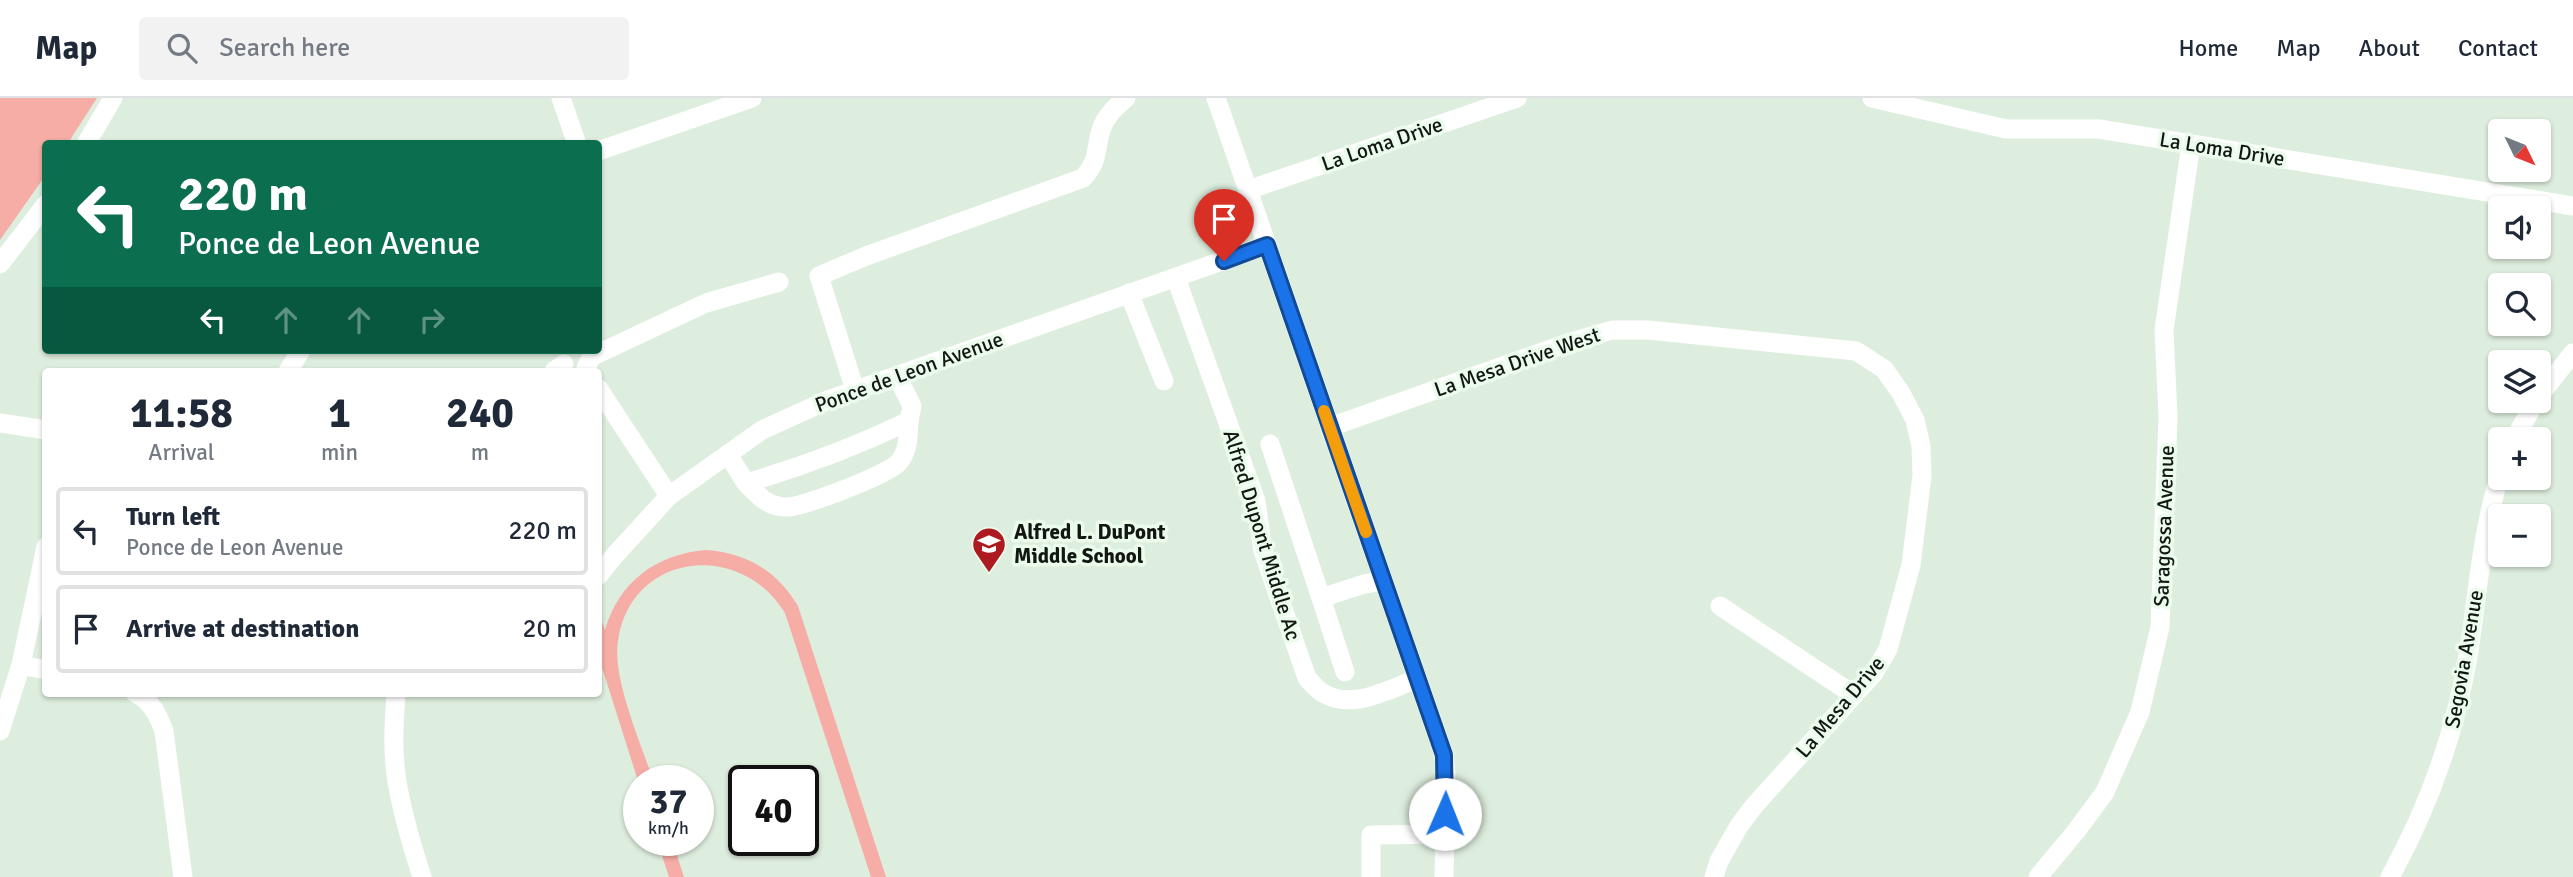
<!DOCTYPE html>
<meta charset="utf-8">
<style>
:root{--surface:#fff;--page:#f2f2f3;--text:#1f2937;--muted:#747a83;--line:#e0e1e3}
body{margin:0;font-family:Signika,sans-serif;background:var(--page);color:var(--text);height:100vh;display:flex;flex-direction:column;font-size:26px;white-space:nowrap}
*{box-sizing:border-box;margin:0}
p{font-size:23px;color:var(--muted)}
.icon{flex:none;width:38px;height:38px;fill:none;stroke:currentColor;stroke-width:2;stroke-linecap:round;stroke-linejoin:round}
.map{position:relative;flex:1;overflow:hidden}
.drawer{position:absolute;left:42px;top:270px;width:560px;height:329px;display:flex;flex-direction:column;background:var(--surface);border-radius:7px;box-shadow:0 2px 5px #0004}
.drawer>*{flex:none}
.top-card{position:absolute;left:42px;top:42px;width:560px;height:214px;border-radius:7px;box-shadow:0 2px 5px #0004;background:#0b6e4f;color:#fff;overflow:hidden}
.needle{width:46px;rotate:133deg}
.tools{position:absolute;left:2488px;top:21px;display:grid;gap:14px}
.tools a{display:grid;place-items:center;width:63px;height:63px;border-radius:7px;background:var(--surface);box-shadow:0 2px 5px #0004;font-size:35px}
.speed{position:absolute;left:623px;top:667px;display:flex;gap:14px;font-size:35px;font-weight:700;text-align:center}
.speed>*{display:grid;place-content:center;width:91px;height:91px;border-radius:50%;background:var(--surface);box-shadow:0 2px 5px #0004;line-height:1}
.speed small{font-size:18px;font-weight:400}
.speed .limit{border:4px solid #111;border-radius:10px;background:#fff;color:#111}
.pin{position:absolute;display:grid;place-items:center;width:60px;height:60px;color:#fff;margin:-72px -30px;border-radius:50% 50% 50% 0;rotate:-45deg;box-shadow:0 0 7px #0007}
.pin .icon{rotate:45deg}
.me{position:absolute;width:77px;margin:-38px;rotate:1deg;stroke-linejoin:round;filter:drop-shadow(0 0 5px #0008)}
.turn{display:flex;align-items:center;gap:24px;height:147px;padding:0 21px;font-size:32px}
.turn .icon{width:91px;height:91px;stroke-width:2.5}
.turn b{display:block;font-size:49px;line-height:60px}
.lanes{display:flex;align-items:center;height:66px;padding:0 21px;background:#0003;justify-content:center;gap:35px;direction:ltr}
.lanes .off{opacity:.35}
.eta{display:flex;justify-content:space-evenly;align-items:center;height:119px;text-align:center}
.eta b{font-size:42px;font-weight:800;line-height:49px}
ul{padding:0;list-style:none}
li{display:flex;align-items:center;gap:21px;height:88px;margin:0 14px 10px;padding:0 7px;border:4px solid var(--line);border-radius:7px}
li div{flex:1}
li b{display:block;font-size:26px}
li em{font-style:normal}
header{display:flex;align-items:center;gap:42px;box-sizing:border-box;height:98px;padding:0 35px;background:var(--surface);border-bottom:2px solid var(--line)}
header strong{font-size:33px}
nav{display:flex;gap:38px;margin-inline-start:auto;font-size:24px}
.search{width:490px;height:63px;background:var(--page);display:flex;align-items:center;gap:18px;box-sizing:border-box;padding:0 24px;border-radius:7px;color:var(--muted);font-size:26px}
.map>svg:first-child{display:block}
.green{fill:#f6ada5}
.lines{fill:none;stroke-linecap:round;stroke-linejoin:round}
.minor{stroke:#fff;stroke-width:19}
.route-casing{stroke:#114b97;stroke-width:18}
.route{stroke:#1a73e8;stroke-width:12}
.slow{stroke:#f59e0b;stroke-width:12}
.labels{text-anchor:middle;stroke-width:7;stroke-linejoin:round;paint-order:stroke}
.street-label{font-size:21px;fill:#121712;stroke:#ebfbec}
.poi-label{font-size:21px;font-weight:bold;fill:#121712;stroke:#ebfbec;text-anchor:start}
</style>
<header>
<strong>Map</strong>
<div class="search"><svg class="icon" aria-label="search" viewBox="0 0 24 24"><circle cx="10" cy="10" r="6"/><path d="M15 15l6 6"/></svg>Search here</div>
<nav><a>Home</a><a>Map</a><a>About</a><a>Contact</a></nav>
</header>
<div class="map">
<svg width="2573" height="779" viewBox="0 0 2573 779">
<rect width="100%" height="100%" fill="#deeede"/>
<g class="green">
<polygon points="0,0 97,0 68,45 46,46 45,78 0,142"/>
<path d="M706 452C747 455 777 473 798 508L886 779H871L785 515C740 441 630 455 618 543 612 581 641 645 653 682H639V686L599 560V520L600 519 605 532C619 483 657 456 706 452Z"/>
<polygon points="657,742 672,742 684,779 669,779"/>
</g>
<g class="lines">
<g class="minor">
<polyline points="561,0 577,46"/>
<polyline points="1216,0 1444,657 1446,676 1444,779"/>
<polyline points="1872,0 2006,31 2099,31 2573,108"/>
<polyline points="86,46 113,0"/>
<polyline points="598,53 752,0"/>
<polyline points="1248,92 1517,0"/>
<polyline points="0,166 46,106"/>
<path d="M1176 180 1256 403 1263 453 1307 580C1312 585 1317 592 1323 595 1352 613 1389 591 1417 581"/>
<polyline points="1129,195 1164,283"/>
<polyline points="288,273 301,252"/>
<polyline points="554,273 564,266"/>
<polyline points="588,273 586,270 591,259 706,205 779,184"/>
<polyline points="598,290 669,398"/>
<path d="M855 292 819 178 866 158 1083 80C1099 63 1095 52 1101 32 1105 18 1116 9 1126 0"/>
<polyline points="2539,298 2573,255"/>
<polyline points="0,325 46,332"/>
<polyline points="1330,329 1571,244 1612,232 1648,232 1856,253 1884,271 1901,295 1915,322 1921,348 1922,378 1911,467 1888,551 1874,575 1754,708 1739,728 1719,763 1714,779"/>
<polyline points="2514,341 2536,303"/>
<polyline points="1270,346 1321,500 1364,486 1383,483"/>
<path d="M729 358 746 385C801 369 857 348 909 323L912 308 897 278"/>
<path d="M746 385C758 397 767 409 786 409 801 410 890 376 899 364 909 352 908 337 909 323"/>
<polyline points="598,478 615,457 669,398 762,332 828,302 1267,147"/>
<polyline points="1321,500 1345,574"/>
<polyline points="1720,508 1854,597"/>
<polyline points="21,567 46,572"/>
<path d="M135 595C151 602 158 617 164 633L183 779"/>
<path d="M396 595C394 624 392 654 397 683 402 716 412 748 422 779"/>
<polyline points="0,633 21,567 46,449"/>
<polyline points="1371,779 1371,737 1445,736"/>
<polyline points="2038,779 2077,732 2105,694 2140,614 2160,529 2168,319 2164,232 2191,46"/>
<path d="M2390 779C2428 710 2455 636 2468 558 2478 497 2481 434 2501 374"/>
</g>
</g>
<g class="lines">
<g class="route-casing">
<polyline id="route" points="1224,163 1267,147 1444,657 1445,716"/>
</g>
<use href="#route" class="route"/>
<polyline class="slow" points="1324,313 1366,434"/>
</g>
<defs>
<g id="school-pin" transform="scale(1.75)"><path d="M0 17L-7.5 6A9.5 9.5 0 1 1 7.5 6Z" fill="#ad1b21" stroke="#ebfbec"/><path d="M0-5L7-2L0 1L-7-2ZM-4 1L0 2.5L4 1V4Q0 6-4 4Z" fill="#fff"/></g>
</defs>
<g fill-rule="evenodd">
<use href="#school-pin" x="989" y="446"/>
</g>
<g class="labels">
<g class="street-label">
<text transform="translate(1382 46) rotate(-19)" y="7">La Loma Drive</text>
<text transform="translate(2222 51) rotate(9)" y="7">La Loma Drive</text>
<text transform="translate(1517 264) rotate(-19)" y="7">La Mesa Drive West</text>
<text transform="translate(909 274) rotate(-20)" y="7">Ponce de Leon Avenue</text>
<text transform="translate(2164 428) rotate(-88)" y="7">Saragossa Avenue</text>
<text transform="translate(1262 437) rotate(73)" y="7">Alfred Dupont Middle Ac</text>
<text transform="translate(2464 561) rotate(-80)" y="7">Segovia Avenue</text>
<text transform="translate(1840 609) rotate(-50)" y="7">La Mesa Drive</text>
</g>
<g class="poi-label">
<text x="1014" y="441">Alfred L. DuPont<tspan x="1014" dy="24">Middle School</tspan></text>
</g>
</g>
</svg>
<div class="tools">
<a><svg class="needle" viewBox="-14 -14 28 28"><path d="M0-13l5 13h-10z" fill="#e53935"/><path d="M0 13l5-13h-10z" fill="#747a83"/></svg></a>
<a><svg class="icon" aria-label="sound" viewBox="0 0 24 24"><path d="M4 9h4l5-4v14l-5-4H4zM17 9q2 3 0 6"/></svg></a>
<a><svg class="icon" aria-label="search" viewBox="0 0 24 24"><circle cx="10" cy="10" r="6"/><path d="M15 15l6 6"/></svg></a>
<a><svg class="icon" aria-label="layers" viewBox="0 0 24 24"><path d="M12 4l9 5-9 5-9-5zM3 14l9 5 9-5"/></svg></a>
<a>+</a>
<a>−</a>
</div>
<div class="speed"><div>37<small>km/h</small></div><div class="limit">40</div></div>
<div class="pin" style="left:1224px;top:163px;background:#d93025"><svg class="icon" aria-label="arrive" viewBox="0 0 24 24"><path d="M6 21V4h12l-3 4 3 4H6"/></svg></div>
<svg class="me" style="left:1445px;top:716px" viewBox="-20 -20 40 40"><circle r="19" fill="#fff"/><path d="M0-13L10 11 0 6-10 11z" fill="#1a73e8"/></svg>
<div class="top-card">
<div class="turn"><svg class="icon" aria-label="left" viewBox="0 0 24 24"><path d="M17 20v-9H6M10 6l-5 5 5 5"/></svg><div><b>220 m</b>Ponce de Leon Avenue</div></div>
<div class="lanes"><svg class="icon" aria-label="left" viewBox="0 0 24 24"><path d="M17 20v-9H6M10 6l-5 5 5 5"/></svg><svg class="icon off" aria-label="ahead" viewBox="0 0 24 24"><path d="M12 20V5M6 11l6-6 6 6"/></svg><svg class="icon off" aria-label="ahead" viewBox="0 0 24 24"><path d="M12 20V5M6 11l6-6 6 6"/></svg><svg class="icon off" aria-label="right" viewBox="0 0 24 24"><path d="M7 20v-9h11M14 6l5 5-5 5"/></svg></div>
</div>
<section class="drawer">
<div class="eta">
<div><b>11:58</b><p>Arrival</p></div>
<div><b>1</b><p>min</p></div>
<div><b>240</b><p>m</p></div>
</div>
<ul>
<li><svg class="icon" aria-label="left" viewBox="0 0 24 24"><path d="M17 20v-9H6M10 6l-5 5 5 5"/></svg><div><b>Turn left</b><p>Ponce de Leon Avenue</p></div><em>220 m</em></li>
<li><svg class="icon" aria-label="arrive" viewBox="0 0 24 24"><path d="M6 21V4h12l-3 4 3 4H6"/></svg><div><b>Arrive at destination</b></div><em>20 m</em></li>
</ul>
</section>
</div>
